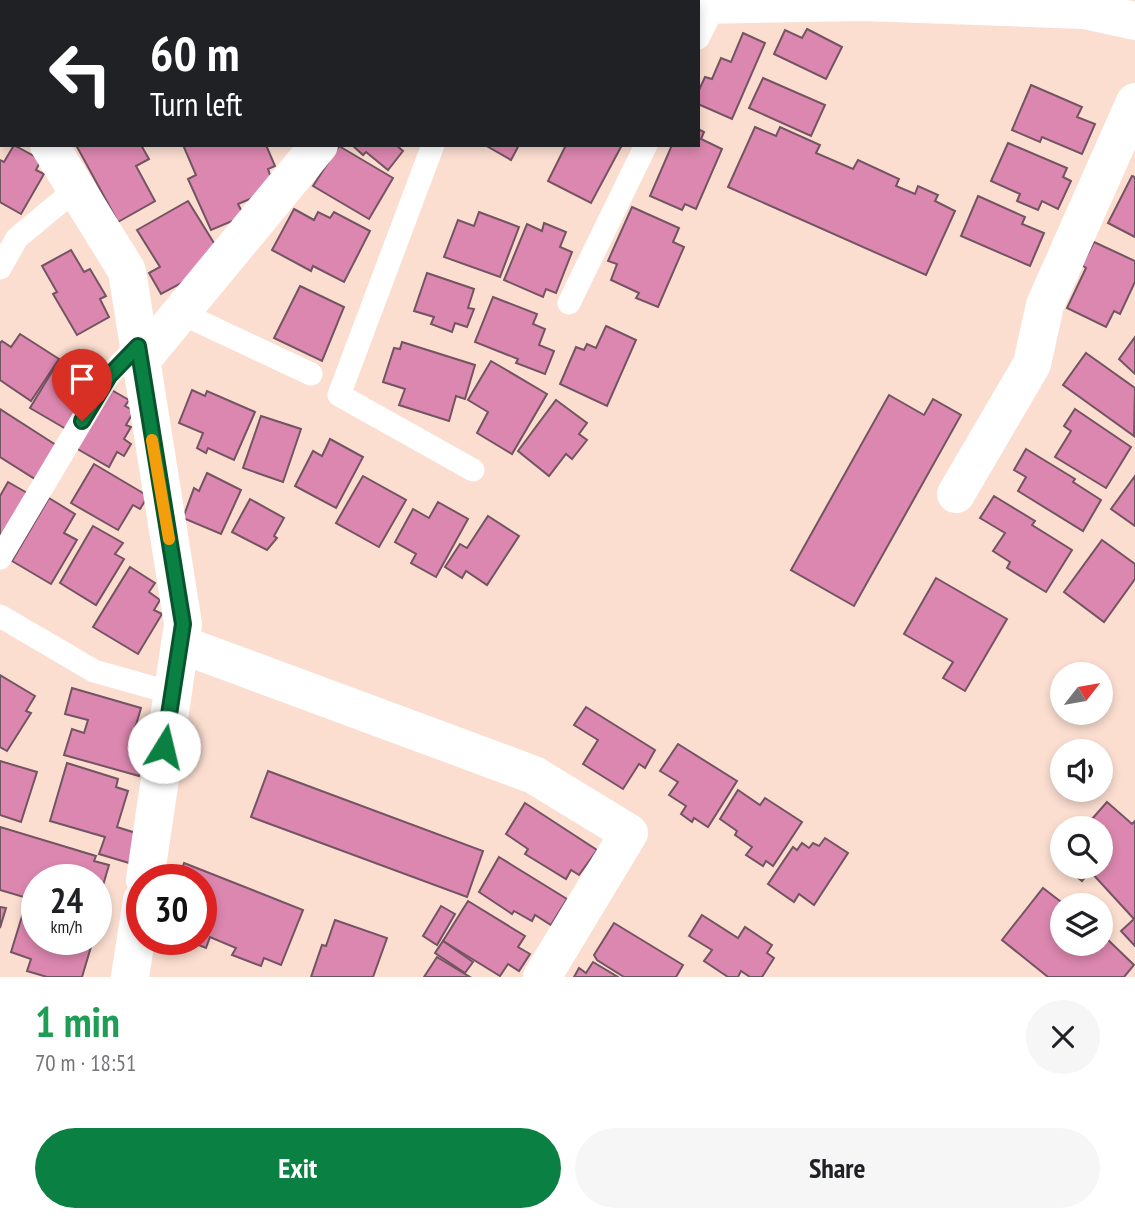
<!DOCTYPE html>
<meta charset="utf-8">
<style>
:root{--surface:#fff;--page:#f6f6f6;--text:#202124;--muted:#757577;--accent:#0b8043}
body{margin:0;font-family:"PT Sans Narrow",sans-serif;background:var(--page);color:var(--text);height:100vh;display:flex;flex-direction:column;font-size:26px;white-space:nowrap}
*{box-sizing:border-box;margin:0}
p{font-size:23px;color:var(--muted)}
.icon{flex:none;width:38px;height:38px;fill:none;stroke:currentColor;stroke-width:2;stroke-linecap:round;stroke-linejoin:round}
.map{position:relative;height:977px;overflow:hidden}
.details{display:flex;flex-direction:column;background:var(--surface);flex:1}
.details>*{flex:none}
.banner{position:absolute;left:0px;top:0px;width:700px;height:147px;box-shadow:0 4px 10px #0003;background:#202124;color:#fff;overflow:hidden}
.needle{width:46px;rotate:59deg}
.fabs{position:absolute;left:1050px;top:662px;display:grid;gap:14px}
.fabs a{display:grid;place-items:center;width:63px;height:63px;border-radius:50%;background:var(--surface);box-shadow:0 4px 10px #0003;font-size:35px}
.speed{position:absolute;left:21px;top:864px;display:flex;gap:14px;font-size:35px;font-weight:700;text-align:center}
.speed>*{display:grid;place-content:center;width:91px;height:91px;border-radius:50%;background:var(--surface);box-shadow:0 4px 10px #0003;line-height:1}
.speed small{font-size:18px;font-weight:400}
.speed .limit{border:10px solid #d22;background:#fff;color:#111}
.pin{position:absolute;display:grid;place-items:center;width:60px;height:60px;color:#fff;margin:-72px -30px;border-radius:50% 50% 50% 0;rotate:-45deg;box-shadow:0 0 7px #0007}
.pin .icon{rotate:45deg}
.me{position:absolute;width:77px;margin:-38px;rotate:9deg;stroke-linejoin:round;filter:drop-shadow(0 0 5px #0008)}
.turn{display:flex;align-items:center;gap:24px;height:147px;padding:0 35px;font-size:32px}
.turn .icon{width:91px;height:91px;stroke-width:2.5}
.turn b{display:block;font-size:49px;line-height:60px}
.round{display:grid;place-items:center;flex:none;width:74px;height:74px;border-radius:37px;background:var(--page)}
.head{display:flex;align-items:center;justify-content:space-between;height:119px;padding:0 35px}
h1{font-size:42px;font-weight:700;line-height:52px;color:#1e9e55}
.action{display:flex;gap:14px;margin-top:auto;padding:14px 35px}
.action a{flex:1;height:80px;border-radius:42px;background:var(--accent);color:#fff;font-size:28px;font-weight:700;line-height:80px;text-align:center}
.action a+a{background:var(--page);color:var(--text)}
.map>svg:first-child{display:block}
.building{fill:#dc87af;stroke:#735462;stroke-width:2}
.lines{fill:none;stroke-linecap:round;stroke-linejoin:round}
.lane{stroke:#fff;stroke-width:23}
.street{stroke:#fff;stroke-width:38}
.route-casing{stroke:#07532c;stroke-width:18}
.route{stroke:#0b8043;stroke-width:12}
.slow{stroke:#f59e0b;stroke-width:12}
</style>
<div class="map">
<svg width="1135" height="977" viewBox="0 0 1135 977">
<rect width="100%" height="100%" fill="#fbded0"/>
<g class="building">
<polygon points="8,0 73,0 72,2"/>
<polygon points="81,0 141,0 80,2"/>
<polygon points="202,0 241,0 201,2"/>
<polygon points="249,0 304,0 307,2 248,2"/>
<polygon points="311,0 390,0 389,2"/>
<polygon points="807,29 842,47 826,79 774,54 785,30 802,38"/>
<polygon points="743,33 765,43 732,119 698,104 698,92 705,77 712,79 721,58 731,62"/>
<polygon points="0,66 2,71 0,107"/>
<polygon points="763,78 825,105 811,136 749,108"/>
<polygon points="1031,85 1082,107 1077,117 1095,124 1082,154 1042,137 1040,142 1012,130"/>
<polygon points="755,127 776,136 780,127 820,145 816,153 853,169 858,160 899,179 896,186 915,194 918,186 938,195 935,201 955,211 926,275 728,187"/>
<polygon points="698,129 704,132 701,139 722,149 696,209 685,204 682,210 650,196 672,145 698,145"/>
<polygon points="1008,143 1067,168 1063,177 1071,181 1058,209 1042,201 1038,210 1017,201 1020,194 991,181"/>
<polygon points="14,145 41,160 36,170 44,174 21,214 0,202 0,160 4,162"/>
<polygon points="76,145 141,145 149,159 136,166 155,201 118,222"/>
<polygon points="183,145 266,145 275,166 268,169 271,178 269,191 238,204 244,216 211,230 188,179 196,175"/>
<polygon points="352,145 396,145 403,151 388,170 366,152 363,155"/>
<polygon points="485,145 519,145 511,160"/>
<polygon points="566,145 622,145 591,203 548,181"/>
<polygon points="339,146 393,178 369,219 313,186"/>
<polygon points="1132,176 1135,177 1135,237 1108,223"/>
<polygon points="978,196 1025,217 1022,224 1044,233 1030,266 961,236"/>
<polygon points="188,201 217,248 189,279 161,294 149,273 160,267 137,230"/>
<polygon points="632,207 679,228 673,242 684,247 658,307 636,298 639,293 611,280 617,264 608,261"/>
<polygon points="294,209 314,220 318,212 330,218 334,212 370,231 344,282 313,266 311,271 272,250"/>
<polygon points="479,212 519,227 500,277 444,257 458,220 474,226"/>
<polygon points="544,223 566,232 560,247 572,252 556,293 546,289 543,297 504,280 527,224 542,231"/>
<polygon points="1094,242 1135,261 1135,282 1120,314 1114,311 1106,327 1067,308 1086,268 1082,265"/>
<polygon points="71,250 84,272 90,269 106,296 100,299 109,317 77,335 53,294 57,292 42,266"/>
<polygon points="427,273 474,289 468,308 474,309 467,327 455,323 452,332 431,324 434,317 414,311"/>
<polygon points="300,286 344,307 322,361 274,338"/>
<polygon points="493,297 537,314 533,324 545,329 539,345 554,351 545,374 516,363 518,359 475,342"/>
<polygon points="606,326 636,340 607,406 560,384 576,347 584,350 587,344 596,348"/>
<polygon points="20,334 59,359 31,401 0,380 0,343 2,341 11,347"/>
<polygon points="1135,337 1135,374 1119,359"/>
<polygon points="402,342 475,365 465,399 456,396 449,421 399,405 405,389 383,382 394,348 400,349"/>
<polygon points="79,350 104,365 66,429 30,408 56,365 66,371"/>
<polygon points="1086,353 1135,388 1134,436 1063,385"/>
<polygon points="491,361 547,394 512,454 477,433 488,412 468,400"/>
<polygon points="108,388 129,400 125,406 134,411 126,425 131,427 124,439 131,444 124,456 117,452 109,467 74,447"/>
<polygon points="192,390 205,396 207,391 255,412 234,460 208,448 206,453 197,448 203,433 179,423"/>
<polygon points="889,395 924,415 933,399 961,415 854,606 791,570"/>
<polygon points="556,400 587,423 579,434 587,440 572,459 566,454 549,476 518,451"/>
<polygon points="0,409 56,445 35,479 0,457"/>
<polygon points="1075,409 1131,447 1106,488 1055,457 1071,431 1064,426"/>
<polygon points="261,416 301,429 283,482 243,468"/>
<polygon points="330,439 363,457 336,508 295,486 313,451 322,456"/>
<polygon points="1026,449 1075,479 1073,482 1101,500 1083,531 1018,491 1026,477 1014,470"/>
<polygon points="94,464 148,496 140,509 133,505 118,530 71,503"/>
<polygon points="207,473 241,490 221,534 183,518 194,488 199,491"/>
<polygon points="363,476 406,500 379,547 336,523"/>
<polygon points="1135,476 1135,526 1111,509"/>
<polygon points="8,482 29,494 0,544 0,496"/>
<polygon points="994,496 1035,521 1032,525 1072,550 1046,592 1007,568 1010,562 993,551 1005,533 980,518"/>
<polygon points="49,498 75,514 64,533 77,540 51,584 12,561"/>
<polygon points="250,499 284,518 274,536 277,538 267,550 232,532"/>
<polygon points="438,502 468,519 436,577 411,563 416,554 395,542 413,509 429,518"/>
<polygon points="488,516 519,536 487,585 466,571 462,578 445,567 460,544 467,548"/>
<polygon points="93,526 123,543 115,554 124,559 96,605 60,583"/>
<polygon points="1102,540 1135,564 1135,579 1104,622 1064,592"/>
<polygon points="130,567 155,583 149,592 160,600 154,610 162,614 138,654 93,627"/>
<polygon points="936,578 1007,619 965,691 943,678 953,662 904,634"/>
<polygon points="0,675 35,696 26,711 31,713 7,751 0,747"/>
<polygon points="72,688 141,708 134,732 144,736 138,755 144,757 139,776 64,755 72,729 84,733 88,720 65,714"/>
<polygon points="586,707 655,750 645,768 639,764 623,789 583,764 598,740 574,725"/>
<polygon points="678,744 737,781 708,827 694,818 692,822 681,814 686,806 669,795 678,782 660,771"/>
<polygon points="0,761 37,772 21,822 0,815"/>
<polygon points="67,763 118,779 116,787 128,791 117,827 139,834 129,863 99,854 105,837 50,821"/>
<polygon points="268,771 483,851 467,897 251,817"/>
<polygon points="738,790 760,805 765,798 802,822 773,866 766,861 763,866 746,855 752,847 735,835 737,831 720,819"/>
<polygon points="1107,802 1132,824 1135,821 1135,946 1121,931 1134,919 1090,871 1082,881 1064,866 1101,866 1101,828 1084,828"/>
<polygon points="525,803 597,850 579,875 571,870 566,879 525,854 528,849 506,834"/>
<polygon points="0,827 96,856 94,861 109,865 101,892 96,891 96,880 37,880 37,901 0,890"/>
<polygon points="825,838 848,853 814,905 799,894 794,902 768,884 793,847 797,850 802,843 809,848 813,843 819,846"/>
<polygon points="499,857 567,899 551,925 535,915 532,921 514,911 512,914 479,892"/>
<polygon points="184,863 303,910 281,965 264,958 261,966 232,955 236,948 210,937 206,948 186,940 201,940 201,880 178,880"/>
<polygon points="1043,888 1065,905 1062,905 1062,943 1101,943 1101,933 1134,965 1124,977 1048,977 1002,940"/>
<polygon points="468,901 525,936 518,947 530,954 519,971 508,964 500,976 443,941"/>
<polygon points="441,906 455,914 437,945 423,936"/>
<polygon points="0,907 6,908 0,928"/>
<polygon points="23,913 37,918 37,940 93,940 82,977 47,977 27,971 31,959 11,952"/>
<polygon points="702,915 738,938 745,927 772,945 767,953 774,958 762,977 750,977 741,971 738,977 728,977 704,961 712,950 689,936"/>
<polygon points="335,920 387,938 373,977 311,977 322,945 326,946"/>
<polygon points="614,923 683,965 676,977 624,977 597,960 594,955"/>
<polygon points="443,941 473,962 465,973 435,953"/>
<polygon points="437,957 470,977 424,977"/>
<polygon points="593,962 618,977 574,977 579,968 586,973"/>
</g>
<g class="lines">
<g class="lane">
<polyline points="160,2 161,0"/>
<polyline points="698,38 715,4"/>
<polyline points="433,145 339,395 473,470"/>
<polyline points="0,268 17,238 76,189"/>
<polyline points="569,303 646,145"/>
<polyline points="181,313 311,374"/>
<polyline points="0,558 109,375 138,346"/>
<polyline points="0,616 94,671 172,693"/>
</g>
<g class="street">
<polyline points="426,2 427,0"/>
<polyline points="698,5 864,2 1084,10 1135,21"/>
<polyline points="0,29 2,34"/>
<polyline points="0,126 2,126"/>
<polyline points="49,145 127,271 183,624 145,880"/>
<polyline points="140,362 319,145"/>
<polyline points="956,494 1032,364 1045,305 1135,102"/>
<polyline points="180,644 534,775 629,833 542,977"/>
<polyline points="130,977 142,900"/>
</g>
</g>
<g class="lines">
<g class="route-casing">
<polyline id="route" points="82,421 109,376 138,346 183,624 164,747"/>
</g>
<use href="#route" class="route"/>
<polyline class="slow" points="152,440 169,539"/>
</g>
</svg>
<div class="fabs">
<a><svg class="needle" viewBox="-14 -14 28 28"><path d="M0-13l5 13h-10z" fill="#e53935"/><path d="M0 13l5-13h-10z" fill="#757577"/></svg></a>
<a><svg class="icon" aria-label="sound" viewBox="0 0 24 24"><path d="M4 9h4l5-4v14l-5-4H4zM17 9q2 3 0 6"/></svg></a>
<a><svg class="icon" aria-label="search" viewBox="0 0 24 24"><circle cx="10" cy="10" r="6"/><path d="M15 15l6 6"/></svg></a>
<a><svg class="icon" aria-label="layers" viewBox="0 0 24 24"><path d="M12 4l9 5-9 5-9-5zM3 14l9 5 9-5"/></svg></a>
</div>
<div class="speed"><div>24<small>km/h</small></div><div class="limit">30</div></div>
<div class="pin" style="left:82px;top:421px;background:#d93025"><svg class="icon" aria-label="arrive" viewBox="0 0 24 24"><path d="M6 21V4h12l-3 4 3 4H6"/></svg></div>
<svg class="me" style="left:164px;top:747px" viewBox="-20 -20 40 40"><circle r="19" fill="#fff"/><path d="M0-13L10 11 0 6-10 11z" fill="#0b8043"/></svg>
<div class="banner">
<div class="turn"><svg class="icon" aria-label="left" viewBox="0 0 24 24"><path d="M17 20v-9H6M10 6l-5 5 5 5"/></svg><div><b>60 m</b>Turn left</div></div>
</div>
</div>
<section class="details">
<div class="head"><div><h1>1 min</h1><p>70 m · 18:51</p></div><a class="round"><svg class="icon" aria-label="close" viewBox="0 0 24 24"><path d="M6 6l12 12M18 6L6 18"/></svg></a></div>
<div class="action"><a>Exit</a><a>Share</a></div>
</section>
